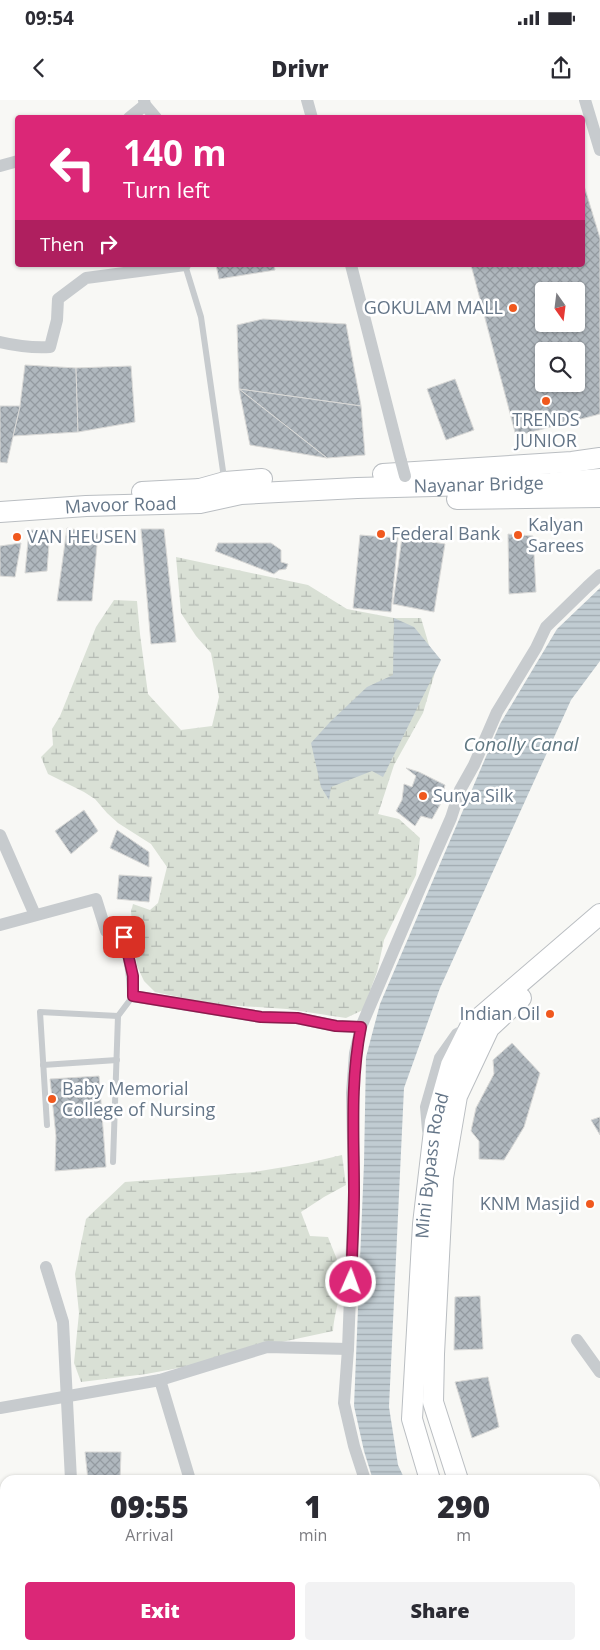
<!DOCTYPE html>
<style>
:root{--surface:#fff;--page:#f2f2f3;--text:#2b2b33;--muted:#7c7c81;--accent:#db2777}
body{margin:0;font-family:"Open Sans",sans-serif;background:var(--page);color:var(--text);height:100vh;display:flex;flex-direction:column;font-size:19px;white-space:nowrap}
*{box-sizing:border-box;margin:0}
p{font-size:16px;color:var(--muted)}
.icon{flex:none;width:28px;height:28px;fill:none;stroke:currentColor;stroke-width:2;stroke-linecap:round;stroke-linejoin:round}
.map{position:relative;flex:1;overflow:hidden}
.sheet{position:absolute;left:0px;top:1375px;width:600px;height:175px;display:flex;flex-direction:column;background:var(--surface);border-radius:15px 15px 0 0;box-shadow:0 1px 4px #0004}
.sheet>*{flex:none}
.hud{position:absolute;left:15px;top:15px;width:570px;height:152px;border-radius:5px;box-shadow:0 1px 4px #0004;background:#db2777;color:#fff;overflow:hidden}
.needle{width:32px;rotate:166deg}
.fabs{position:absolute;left:535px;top:182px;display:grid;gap:10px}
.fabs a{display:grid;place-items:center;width:50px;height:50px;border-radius:5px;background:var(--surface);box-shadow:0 1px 4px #0004;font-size:25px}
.pin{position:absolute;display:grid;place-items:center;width:42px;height:42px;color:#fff;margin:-21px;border-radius:10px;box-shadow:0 2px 8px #0006}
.me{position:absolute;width:55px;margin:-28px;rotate:2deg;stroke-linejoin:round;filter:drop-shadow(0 0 4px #0008)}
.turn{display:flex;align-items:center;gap:18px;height:105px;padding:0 25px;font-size:22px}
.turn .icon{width:65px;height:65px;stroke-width:2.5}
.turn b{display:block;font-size:35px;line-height:42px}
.then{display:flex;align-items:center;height:48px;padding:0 25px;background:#0003;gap:10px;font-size:19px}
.eta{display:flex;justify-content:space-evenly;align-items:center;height:85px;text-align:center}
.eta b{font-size:30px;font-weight:800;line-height:35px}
.cta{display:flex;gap:10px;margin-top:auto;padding:10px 25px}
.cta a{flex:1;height:58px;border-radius:5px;background:var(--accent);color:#fff;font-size:20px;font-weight:800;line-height:58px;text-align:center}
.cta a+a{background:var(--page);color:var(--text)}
.status{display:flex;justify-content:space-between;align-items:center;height:35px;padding:0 25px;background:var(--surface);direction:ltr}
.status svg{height:14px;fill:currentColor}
header{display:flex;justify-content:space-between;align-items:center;height:65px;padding:0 25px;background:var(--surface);font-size:22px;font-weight:800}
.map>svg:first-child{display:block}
.wetland{fill:url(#wetland-marsh)}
.water{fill:url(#water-rules)}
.building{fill:url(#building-cross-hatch);stroke:#d9d9d7;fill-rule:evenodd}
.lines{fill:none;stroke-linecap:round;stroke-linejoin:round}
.primary-casing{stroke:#babec2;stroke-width:22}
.service{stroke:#c7cbce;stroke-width:6}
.minor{stroke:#c7cbce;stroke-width:12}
.primary{stroke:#fff;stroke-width:20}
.minor-bridge{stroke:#c7cbce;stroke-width:12}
.route-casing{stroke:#8e194d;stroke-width:12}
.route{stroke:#db2777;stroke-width:9}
.poi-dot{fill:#f0581d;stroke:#fff;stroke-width:2}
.labels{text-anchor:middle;stroke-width:5;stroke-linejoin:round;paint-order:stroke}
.poi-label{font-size:18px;fill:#657688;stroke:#fff;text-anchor:start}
.street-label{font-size:18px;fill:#657688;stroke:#fff}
.water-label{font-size:19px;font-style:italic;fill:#607883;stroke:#fff}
</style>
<div class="status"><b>09:54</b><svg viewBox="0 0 49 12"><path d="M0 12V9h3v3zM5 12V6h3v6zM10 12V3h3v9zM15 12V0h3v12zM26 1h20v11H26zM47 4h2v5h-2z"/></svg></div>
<header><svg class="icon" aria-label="back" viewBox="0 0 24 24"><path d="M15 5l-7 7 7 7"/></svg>Drivr<svg class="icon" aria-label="share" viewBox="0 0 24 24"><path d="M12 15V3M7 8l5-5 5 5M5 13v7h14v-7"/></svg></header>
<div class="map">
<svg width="600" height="1550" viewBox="0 0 600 1550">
<defs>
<pattern id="wetland-marsh" width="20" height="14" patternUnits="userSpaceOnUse" patternTransform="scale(1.25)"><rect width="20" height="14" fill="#d9e0d5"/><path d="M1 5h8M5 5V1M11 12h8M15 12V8" fill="none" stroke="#b4bab3"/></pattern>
<pattern id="water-rules" width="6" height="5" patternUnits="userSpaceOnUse" patternTransform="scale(1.25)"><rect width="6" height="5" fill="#c1ccd2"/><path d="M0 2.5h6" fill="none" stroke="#a0aab0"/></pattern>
<pattern id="building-cross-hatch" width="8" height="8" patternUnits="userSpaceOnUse" patternTransform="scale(1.25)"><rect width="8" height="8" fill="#b0b8be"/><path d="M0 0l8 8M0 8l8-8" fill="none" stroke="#939aa0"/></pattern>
</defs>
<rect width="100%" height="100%" fill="#f8f8f5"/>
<g class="wetland">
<polygon points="176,457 308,485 347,509 394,518 421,518 436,569 423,613 394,665 378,714 399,719 420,738 416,775 384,840 377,872 363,910 346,918 287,909 212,904 155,892 144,881 137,866 131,812 133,804 150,810 158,803 167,767 151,744 118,723 107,713 95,699 84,692 48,674 41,657 53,645 52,629 60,616 96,527 114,500 137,501 140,534 148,594 181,630 212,626 219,597 211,553 196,536 181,513"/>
<path d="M342 1055 346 1085 324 1097 301 1112 310 1136 328 1137C332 1148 340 1164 341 1175 342 1194 334 1213 333 1231L263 1246 195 1265 146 1274 81 1282 74 1263 79 1213 75 1174 86 1119 125 1082 254 1072 308 1063Z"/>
</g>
<g class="water">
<polygon points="600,488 600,561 571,600 440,888 404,988 389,1307 398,1365 405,1380 373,1380 364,1351 354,1306 364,1063 366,957 380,904 500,624 557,529"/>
<polygon points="394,518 414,527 441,560 383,677 372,671 331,687 329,700 321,687 311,643 330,622 367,587 393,575"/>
<polygon points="451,1545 485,1545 487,1550 453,1550"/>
</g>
<g class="building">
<path d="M582 79 600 138V314L516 336 471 165H582ZM544 191H576V224H544ZM544 251H576V284H544Z"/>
<polygon points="216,165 274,165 275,170 219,179"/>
<polygon points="263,219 346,224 361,306 239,289 237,225"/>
<polygon points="25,265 76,268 78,332 13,336 20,306"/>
<polygon points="131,266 135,322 78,332 76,268"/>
<polygon points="455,279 474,330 446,340 427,289"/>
<polygon points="239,289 361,306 365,355 327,358"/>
<polygon points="239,289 327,358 250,345"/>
<polygon points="0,306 20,306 7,363 0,362"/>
<polygon points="67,428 98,434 92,501 57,501"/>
<polygon points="141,429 164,429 176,542 151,544"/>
<polygon points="29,430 50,430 47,471 25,473"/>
<polygon points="508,434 533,436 536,492 509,494"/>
<polygon points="360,435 398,438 391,512 353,508"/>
<polygon points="402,437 445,444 434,512 393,504"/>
<polygon points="21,443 15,477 0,476 0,446"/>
<polygon points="218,443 271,443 281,450 281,462 288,464 286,469 279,470 274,474 215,451"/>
<polygon points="406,668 419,672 445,685 440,705 432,719 421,716 415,726 396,711 402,700 404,684 412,687 416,676"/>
<polygon points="84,710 98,731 71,754 55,731"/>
<polygon points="117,730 149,752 149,767 110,748"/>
<polygon points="119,775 152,777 149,802 117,799"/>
<polygon points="512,943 540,973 524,1027 504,1060 479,1059 479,1041 471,1031 476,1008 494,974 493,960"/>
<polygon points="99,976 106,1067 55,1071 56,1036 50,979"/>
<polygon points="600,1017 600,1035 591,1020"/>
<polygon points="480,1196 483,1249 454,1250 455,1197"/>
<polygon points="488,1277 499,1327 472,1338 455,1282"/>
<polygon points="85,1352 121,1352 120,1380 88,1380"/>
</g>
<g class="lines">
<g class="primary-casing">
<g id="primary">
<polyline points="383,374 572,362 600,358"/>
<polyline points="200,389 225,382 262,379"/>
<polyline points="142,392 200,389 213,390"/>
<polyline points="457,399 600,397"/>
<path id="s1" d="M0 412 86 406 200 403 241 394 357 388 551 383 600 379"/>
<path id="s2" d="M430 1380 412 1319 423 1124 435 1022 451 965 471 925 600 814"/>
<polyline points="458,1380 433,1302 434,1254 443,1078 457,996 489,928 521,898"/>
<polyline points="504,1545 506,1550"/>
<polyline points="528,1545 530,1550"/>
</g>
</g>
<g class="service">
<polyline points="185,165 201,217 224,378"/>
<polyline points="43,965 117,960"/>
<polyline points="47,1025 40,912 118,916"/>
<polyline points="113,1062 118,916 133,896"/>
</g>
<g class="minor">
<polyline points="144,0 145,5 156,18"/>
<polyline points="307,0 312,18"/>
<polyline points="585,0 600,50"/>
<polyline points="129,18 145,5"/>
<polyline points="0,66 18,61"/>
<polyline points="351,165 401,361"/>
<path d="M0 242C17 246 33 248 50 247L57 220 58 199 86 178 185 165"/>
<polyline points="0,735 35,815"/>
<path d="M0 825 96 799 106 831 121 827C128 850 133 872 133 896L261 917 297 918 336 926 361 927 421 786 451 718 460 690 474 665 497 612 536 548 546 527 587 487 600 475"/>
<polyline points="361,927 355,953 352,993 354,1092 348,1249 344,1303 354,1346 365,1380"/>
<polyline points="428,1030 426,1007 440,958 457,934 461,932"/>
<polyline points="46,1167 63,1222 71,1380"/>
<polyline points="577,1240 600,1272"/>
<polyline points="160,1280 267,1247 348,1249"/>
<polyline points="0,1308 160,1280 190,1380"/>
<polyline points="595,1504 600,1500"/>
<polyline points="442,1545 444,1550"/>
</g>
<use href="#primary" class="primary"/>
<polyline class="minor-bridge" points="401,361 405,376"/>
</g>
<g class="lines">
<g class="route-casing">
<path id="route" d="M124 837 133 876V896L261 917 297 918 336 926 361 927C350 982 354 1035 354 1091 354 1121 352 1152 351 1182"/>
</g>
<use href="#route" class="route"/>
</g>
<g class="poi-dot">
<circle cx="513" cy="208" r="5"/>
<circle cx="546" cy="301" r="5"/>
<circle cx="381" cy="434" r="5"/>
<circle cx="518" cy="435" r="5"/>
<circle cx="17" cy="437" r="5"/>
<circle cx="423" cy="696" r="5"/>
<circle cx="550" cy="914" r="5"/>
<circle cx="52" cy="999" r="5"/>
<circle cx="590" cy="1104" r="5"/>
</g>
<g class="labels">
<g class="poi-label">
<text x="503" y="214" text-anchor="end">GOKULAM MALL</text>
<text x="546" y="326" text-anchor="middle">TRENDS<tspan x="546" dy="21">JUNIOR</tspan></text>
<text x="528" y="431">Kalyan<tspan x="528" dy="21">Sarees</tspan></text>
<text x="391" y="440">Federal Bank</text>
<text x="27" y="443">VAN HEUSEN</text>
<text x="433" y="702">Surya Silk</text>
<text x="540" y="920" text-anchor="end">Indian Oil</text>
<text x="62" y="995">Baby Memorial<tspan x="62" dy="21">College of Nursing</tspan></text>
<text x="580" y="1110" text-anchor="end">KNM Masjid</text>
</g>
<g class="street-label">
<text dy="6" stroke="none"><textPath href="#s1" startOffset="480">Nayanar Bridge</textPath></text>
<text dy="6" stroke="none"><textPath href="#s1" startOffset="121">Mavoor Road</textPath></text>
<text dy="6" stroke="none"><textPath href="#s2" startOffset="318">Mini Bypass Road</textPath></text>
</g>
<g class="water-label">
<text x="521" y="651">Conolly Canal</text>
</g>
</g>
</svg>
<div class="fabs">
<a><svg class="needle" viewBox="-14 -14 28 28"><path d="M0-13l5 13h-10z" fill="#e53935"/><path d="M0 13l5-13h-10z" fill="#7c7c81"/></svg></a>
<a><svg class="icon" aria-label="search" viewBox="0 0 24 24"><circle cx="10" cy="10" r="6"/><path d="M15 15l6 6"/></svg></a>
</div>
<div class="pin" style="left:124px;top:837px;background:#d93025"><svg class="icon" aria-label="arrive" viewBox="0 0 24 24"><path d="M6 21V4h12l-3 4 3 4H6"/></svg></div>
<svg class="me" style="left:351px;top:1182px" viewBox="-20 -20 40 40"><circle r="17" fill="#db2777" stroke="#fff" stroke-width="3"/><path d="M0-11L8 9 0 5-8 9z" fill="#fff"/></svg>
<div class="hud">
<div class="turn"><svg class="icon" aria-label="left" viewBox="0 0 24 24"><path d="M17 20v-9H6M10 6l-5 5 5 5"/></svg><div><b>140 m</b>Turn left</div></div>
<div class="then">Then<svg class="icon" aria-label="right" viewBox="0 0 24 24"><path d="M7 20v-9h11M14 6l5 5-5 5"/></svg></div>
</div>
<section class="sheet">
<div class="eta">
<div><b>09:55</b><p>Arrival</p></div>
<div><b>1</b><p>min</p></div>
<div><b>290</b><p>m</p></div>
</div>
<div class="cta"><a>Exit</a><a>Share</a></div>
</section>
</div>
